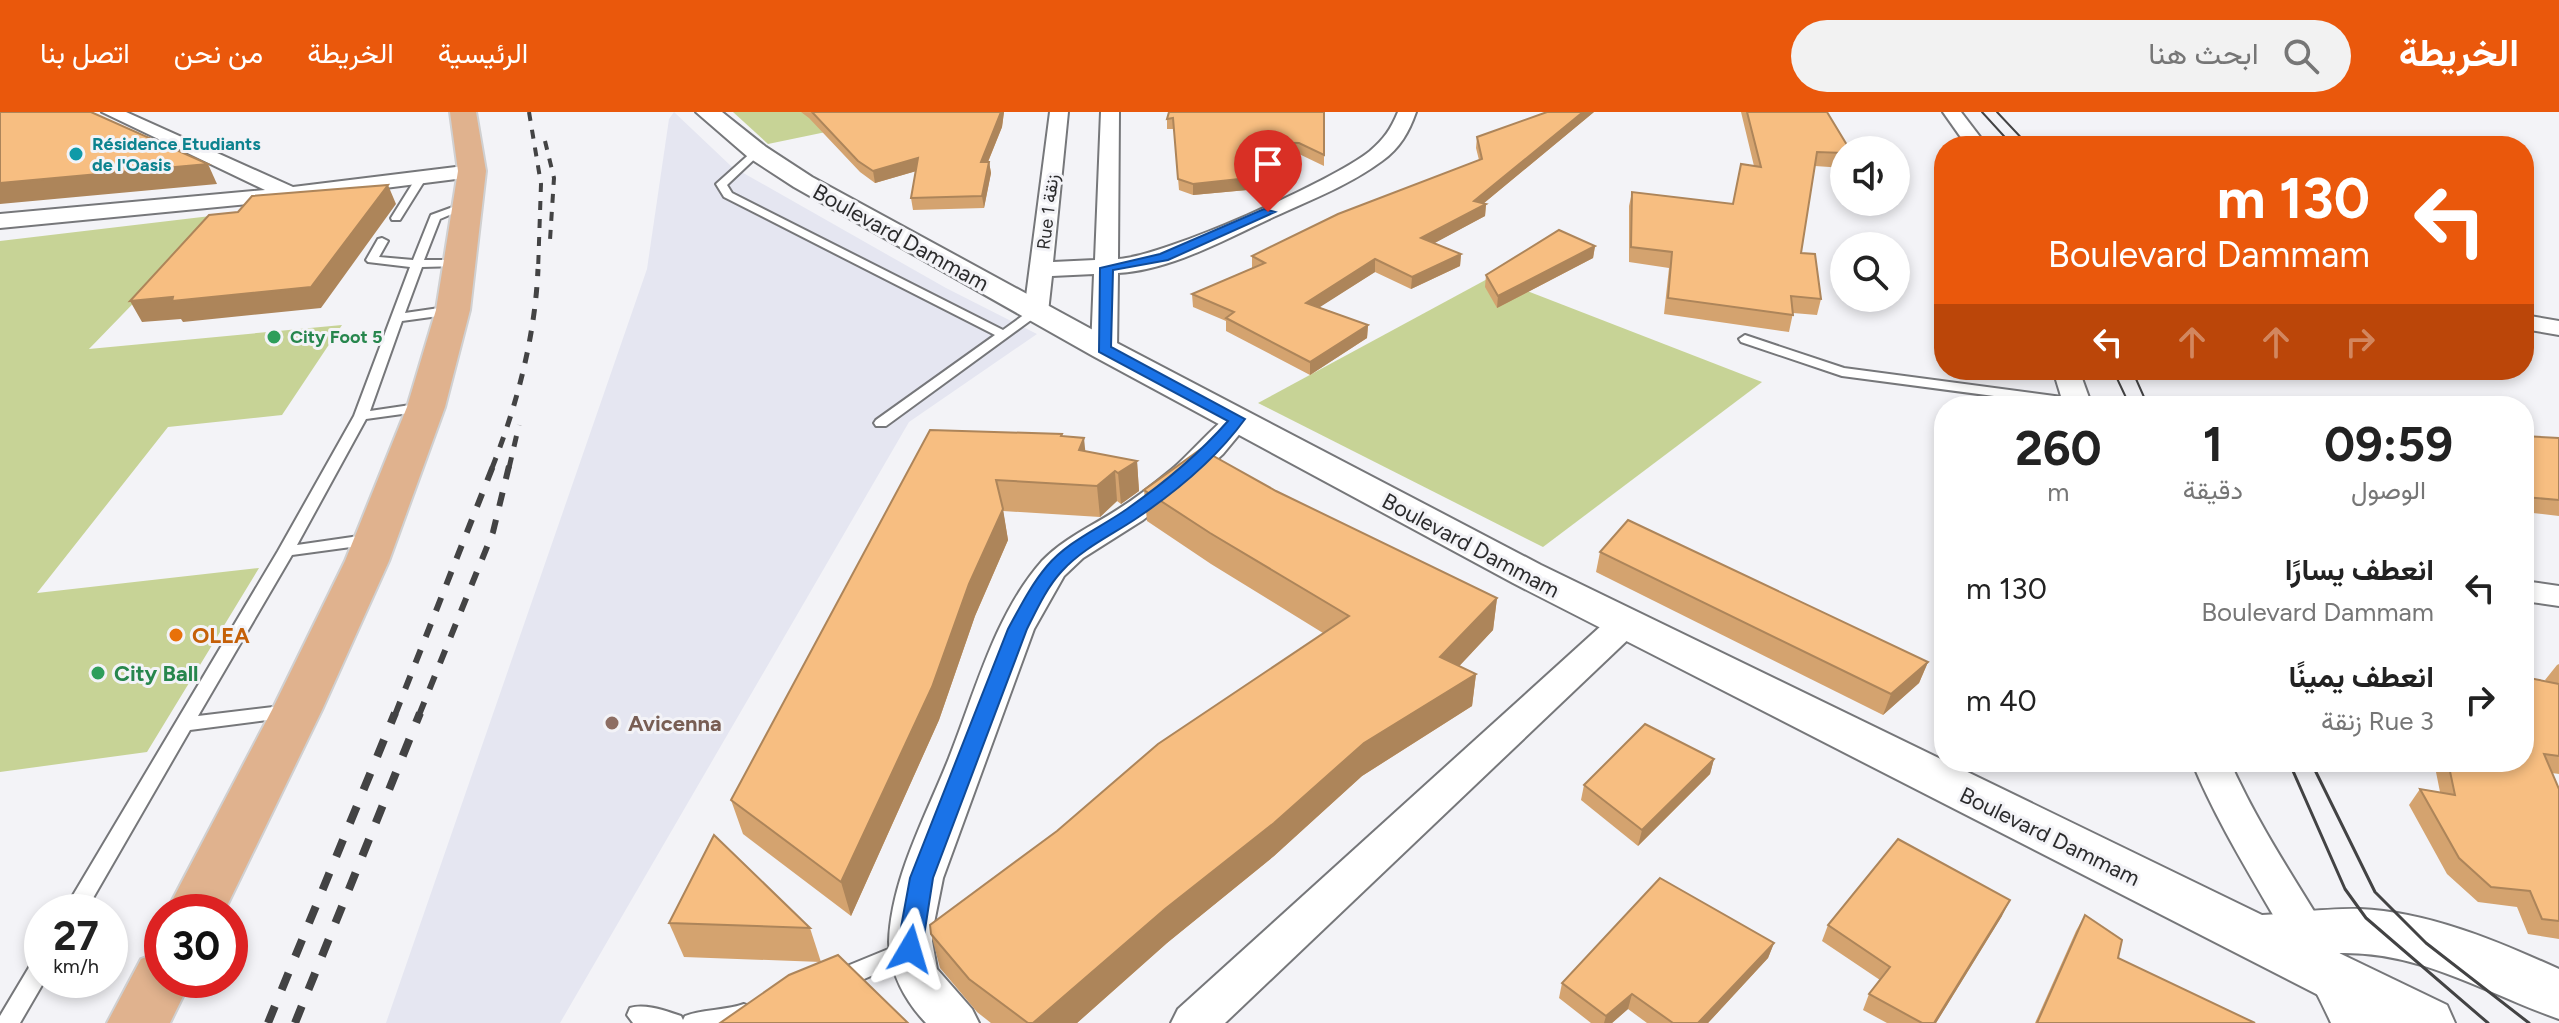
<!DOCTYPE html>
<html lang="ar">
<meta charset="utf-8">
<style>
:root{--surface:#fff;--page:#f2f2f2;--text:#222;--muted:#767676;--accent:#ea580c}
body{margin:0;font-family:Figtree,Vazirmatn,sans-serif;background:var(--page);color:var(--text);direction:rtl;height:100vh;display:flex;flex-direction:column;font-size:30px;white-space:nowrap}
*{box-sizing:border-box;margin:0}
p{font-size:26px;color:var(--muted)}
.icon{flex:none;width:44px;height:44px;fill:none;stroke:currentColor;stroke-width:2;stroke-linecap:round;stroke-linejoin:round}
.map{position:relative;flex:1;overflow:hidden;direction:ltr}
.drawer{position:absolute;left:1934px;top:284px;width:600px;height:376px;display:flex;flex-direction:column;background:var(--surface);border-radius:32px;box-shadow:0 4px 12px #0003;direction:rtl}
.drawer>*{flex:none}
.hud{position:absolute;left:1934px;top:24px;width:600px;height:244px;border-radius:32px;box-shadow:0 4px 12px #0003;direction:rtl;background:#ea580c;color:#fff;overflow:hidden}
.tools{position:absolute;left:1830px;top:24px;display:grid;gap:16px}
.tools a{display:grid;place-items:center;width:80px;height:80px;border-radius:50%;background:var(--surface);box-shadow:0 4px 12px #0003;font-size:40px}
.speed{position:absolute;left:24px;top:782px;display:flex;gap:16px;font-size:40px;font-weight:700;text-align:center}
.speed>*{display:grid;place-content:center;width:104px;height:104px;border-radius:50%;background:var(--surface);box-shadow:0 4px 12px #0003;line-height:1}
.speed small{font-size:20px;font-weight:400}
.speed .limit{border:12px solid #d22;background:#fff;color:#111}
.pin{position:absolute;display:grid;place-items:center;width:68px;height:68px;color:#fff;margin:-82px -34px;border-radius:50% 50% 50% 0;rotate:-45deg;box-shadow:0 0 8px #0007}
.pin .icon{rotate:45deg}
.me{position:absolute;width:88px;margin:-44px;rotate:7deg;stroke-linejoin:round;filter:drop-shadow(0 0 6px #0008)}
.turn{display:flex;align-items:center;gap:28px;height:168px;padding:0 32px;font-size:36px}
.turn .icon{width:104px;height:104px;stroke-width:2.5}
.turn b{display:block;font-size:56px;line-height:68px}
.lanes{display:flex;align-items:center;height:76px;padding:0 32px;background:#0003;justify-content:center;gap:40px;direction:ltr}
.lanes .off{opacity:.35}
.eta{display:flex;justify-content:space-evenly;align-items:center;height:136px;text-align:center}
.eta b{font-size:48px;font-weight:700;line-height:56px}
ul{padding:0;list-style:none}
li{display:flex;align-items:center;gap:24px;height:112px;padding:0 32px}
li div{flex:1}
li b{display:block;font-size:30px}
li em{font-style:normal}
header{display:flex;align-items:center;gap:48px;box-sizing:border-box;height:112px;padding:0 40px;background:var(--accent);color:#fff}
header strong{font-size:38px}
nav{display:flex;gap:44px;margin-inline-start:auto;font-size:28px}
.search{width:560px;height:72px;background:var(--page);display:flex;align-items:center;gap:20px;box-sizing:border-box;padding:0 28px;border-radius:44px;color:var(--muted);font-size:30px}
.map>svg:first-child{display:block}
.built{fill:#e5e6f1}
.green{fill:#c7d396}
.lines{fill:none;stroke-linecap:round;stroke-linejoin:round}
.service-casing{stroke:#76777a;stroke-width:4}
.minor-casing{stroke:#76777a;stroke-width:4}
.tertiary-casing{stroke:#76777a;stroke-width:4}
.primary-casing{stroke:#d0d0d1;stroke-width:4}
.service{fill:#fff;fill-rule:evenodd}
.minor{fill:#fff;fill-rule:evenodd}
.tertiary{fill:#fff;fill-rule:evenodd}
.primary{fill:#e0b28e;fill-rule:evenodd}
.tram-far1{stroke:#434344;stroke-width:2}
.tram{stroke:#434344;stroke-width:3}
.rail-far3{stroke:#434344;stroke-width:4;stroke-dasharray:9 9;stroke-linecap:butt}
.rail-far2{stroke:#434344;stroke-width:5;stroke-dasharray:11 11;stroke-linecap:butt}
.rail-far1{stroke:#434344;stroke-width:6;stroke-dasharray:14 14;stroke-linecap:butt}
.rail{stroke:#434344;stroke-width:8;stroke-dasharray:18 18;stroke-linecap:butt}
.wall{fill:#d4a36f}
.shaded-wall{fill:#ad855a}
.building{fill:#f7be81;stroke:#ad855a;stroke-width:2}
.route{fill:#1a73e8;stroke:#114b97;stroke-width:2}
.culture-dot{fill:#0f9aa8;stroke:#f3f3f7;stroke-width:3}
.leisure-dot{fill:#2e9e5b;stroke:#f3f3f7;stroke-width:3}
.food-dot{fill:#e8710a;stroke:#f3f3f7;stroke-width:3}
.education-dot{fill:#8d6e63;stroke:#f3f3f7;stroke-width:3}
.labels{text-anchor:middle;stroke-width:6;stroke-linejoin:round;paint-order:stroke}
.far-culture-label{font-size:18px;font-weight:bold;fill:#0d838f;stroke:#f3f3f7;text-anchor:start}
.far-street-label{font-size:18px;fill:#2b2b2c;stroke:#f3f3f7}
.far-leisure-label{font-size:18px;font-weight:bold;fill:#27864d;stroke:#f3f3f7;text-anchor:start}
.street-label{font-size:22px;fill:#2b2b2c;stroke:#f3f3f7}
.food-label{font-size:22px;font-weight:bold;fill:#c56008;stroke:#f3f3f7;text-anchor:start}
.leisure-label{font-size:22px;font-weight:bold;fill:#27864d;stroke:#f3f3f7;text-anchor:start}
.education-label{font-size:22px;font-weight:bold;fill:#785e54;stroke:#f3f3f7;text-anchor:start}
</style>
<header>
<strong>الخريطة</strong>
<div class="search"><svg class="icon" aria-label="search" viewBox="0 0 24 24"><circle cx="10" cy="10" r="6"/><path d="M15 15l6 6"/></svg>ابحث هنا</div>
<nav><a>الرئيسية</a><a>الخريطة</a><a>من نحن</a><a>اتصل بنا</a></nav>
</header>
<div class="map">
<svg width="2559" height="911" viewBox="0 0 2559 911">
<rect width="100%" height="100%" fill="#f3f3f7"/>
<polygon class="built" points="674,0 731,54 946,176 1037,222 909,310 560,911 386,911 647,157 669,7"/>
<g class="green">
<polygon points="733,0 906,0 908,3 768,32"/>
<polygon points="219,103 89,237 342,213 282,303 168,315 37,481 259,456 147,640 0,660 0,129"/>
<polygon points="1491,165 1762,270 1543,435 1258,291"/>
</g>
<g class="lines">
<g class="service-casing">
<g id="service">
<polygon points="754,38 762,40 727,73 732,81 1003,218 1032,197 1040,197 1042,200 886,314 876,314 874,311 876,308 995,223 724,85 716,72"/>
<polygon points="416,66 425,68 400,108 392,108 391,106"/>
<polygon points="464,91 473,93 440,107 424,148 460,148 466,151 460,154 422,155 405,201 453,194 459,198 453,202 402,209 370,299 424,291 431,295 424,299 366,307 297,433 373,422 381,427 373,432 292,443 198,604 290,593 296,595 299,599 296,603 290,605 190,618 85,800 63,800 278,439 354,304 410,155 368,150 366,148 378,127 382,126 388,129 379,145 413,148 431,103"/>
<polygon points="1745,223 1844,256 2077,287 2084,291 2081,294 2069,294 1842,264 1741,230 1739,227"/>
<polygon points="908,829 916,832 919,838 916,844 846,875 838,877 830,875 827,868 830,861"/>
<polygon points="42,845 42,868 45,868 20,911 0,911 0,904 34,847"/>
<path d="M744 892 752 895 755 902 752 909 746 911H633L627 903 630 896C645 891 666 899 681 904L683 908 685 904C703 897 724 899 744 892Z"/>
</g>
</g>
<g class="minor-casing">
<g id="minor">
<polygon points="102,0 126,0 293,75 472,53 482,59 472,65 290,88 0,116 0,102 265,78"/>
<path d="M1050 0H1068L1053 150 1095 148 1101 0H1119L1118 147C1163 145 1333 69 1370 39 1384 27 1391 17 1398 0H1416C1409 20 1400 36 1382 49 1351 72 1313 87 1278 103 1229 125 1173 158 1118 161L1117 237 1113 242H1095L1091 237 1094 162 1052 164 1048 200 1045 205H1027L1024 200Z"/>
<polygon points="1943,0 1961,0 1987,34 1967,34"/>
<polygon points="2524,203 2559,209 2559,223 2524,217"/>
<polygon points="2053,258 2079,258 2092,294 2064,294"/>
<path d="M1238 299 1248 301 1252 307 1223 342 1191 371 1143 408 1083 446 1064 464 1034 517 943 766 934 811 932 829 937 857 972 897 979 911H926C906 890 889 860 889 830 891 767 926 704 949 646 975 581 995 502 1042 449 1063 427 1092 414 1117 398 1136 386 1154 372 1171 358 1188 345 1222 303 1238 299Z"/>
<polygon points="2524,469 2559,474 2559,494 2524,489"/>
<polygon points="1624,501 1636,504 1641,512 1636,520 1225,911 1171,911 1178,897 1612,504"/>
<path d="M2192 650H2230C2271 742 2334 820 2377 911H2331C2290 821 2230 742 2192 650Z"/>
</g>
</g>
<g class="tertiary-casing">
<path id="tertiary" d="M696 0H722L766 35 812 65 1115 230 1541 453 2262 803C2294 801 2327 796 2360 797 2429 800 2497 829 2559 857V907C2485 881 2421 839 2339 841L2447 893 2455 911H2373L1513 471 1093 244 794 75 748 45Z"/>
</g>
<g class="primary-casing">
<g id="primary">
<polygon points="450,0 476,0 486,59 470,198 445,295 389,449 322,598 224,800 166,800 272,598 345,449 407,295 436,198 458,59"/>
<polygon points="162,839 162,868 191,868 170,911 107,911 141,847"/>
</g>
</g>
<use href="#service" class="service"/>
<use href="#minor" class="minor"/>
<use href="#tertiary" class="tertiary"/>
<use href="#primary" class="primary"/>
<g class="tram-far1">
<polyline points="1982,0 2013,34"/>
<polyline points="1997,0 2029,34"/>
<polyline points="2113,258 2130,294"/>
<polyline points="2132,258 2148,294"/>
</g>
<g class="tram">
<polyline points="2289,650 2345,777 2366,806 2488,911"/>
<polyline points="2311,650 2375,780 2426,831 2529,911"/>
</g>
<g class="rail-far3">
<polyline points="529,0 541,72 538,159"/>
<polyline points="545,29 554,66 550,128"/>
</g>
<g class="rail-far2">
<path d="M492 356C517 293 535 225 538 157"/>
<polyline points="509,356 519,313"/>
</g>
<g class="rail-far1">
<polyline points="395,603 493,354"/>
<polyline points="419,603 493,420 509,354"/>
</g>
<g class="rail">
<polyline points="268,911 395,601"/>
<polyline points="295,911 420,601"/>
</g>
</g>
<g class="wall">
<polygon points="801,0 1004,0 1002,15 988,50 989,50 991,61 984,96 913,98 911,86 916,59 875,71 860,60 809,6"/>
<polygon points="1324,0 1324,54 1299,42 1258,41 1258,77 1193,83 1179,78 1174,17 1167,17 1167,7"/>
<polygon points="1594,0 1484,91 1486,92 1485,104 1434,131 1461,142 1460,154 1411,177 1375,160 1319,195 1368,213 1367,226 1310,263 1226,219 1226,209 1193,195 1192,182 1252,156 1252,144 1479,48 1476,36 1477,25"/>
<polygon points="1741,0 1827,0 1844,38 1844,56 1815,54 1801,141 1821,187 1817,203 1793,201 1789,220 1664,202 1669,156 1629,150 1629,94 1632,80 1733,92 1754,54"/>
<polygon points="1595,134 1593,146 1497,196 1485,175 1486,163"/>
<polygon points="930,318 1062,322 1062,325 1085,339 1137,349 1139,379 1121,392 1117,389 1100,405 1003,399 1008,428 975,504 939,608 851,804 743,722 731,688"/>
<polygon points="2524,324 2559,326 2559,404 2524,400"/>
<polygon points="1144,378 1276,379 1497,486 1493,518 1459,554 1476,562 1472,594 1362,664 1274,744 1167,831 1077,911 991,911 977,900 940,856 931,822 1323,521 1211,452 1147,409"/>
<polygon points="1600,440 1928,550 1919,571 1883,603 1596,460"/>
<polygon points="2559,552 2559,662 2552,661 2559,677 2559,827 2528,822 2517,795 2478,790 2447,762 2409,693 2420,677 2440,680 2434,650 2524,650 2546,569 2545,568 2557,553"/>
<polygon points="1714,647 1710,662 1638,734 1581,688 1584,673"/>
<polygon points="2085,803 2118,846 2255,911 2035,911 2076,819"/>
<polygon points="2002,804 1936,911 1887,911 1863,898 1869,882 1880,868 1822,829 1828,813"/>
<polygon points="669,811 810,816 821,850 684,845"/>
<polygon points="1774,831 1768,846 1708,911 1647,911 1628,897 1612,911 1591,911 1559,886 1562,871"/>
</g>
<g class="shaded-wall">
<polygon points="1001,0 1004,0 1002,15 983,62 981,50"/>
<polygon points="1583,0 1594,0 1478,96 1486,92 1485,104 1420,139 1421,126 1474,89"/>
<polygon points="918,46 920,58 875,71 873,59"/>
<polygon points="989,50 991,61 984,96 982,84"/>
<polygon points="208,52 217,72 0,92 0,71"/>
<polygon points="1258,65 1258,77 1193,83 1193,72"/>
<polygon points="388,73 396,92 321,196 183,210 181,207 142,210 130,189 173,185"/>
<polygon points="1595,134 1593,146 1497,196 1498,184"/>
<polygon points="1461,142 1460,154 1411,177 1412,165"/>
<polygon points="1375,147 1375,160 1306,204 1306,191"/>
<polygon points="1368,213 1367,226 1310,263 1310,250"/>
<polygon points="1084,326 1087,356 1079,338"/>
<polygon points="1137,349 1139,379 1121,392 1118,361"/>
<polygon points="1115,359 1117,389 1100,405 1097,374"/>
<polygon points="1003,397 1008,428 975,504 939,608 851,804 841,770 969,472"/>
<polygon points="1497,486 1493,518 1437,578 1440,545"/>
<polygon points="1928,550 1919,571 1883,603 1891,582"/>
<polygon points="1476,562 1472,594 1362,664 1274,744 1167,831 1077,911 1033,911 1165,797 1364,631"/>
<polygon points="1714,647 1710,662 1638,734 1642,718"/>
<polygon points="2010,788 2002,804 1936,911 1934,911"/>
<polygon points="1774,831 1768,846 1708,911 1698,911"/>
<polygon points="1632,882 1628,897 1612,911 1604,911 1606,904"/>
</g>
<g class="building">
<polygon points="0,0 91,0 208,52 0,71"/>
<polygon points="812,0 1001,0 981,50 989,50 982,84 911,86 918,46 873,59 858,49"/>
<polygon points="1169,0 1324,0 1324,43 1299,31 1258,30 1258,65 1193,72 1178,67 1173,6 1167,7"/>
<polygon points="1547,0 1583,0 1474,89 1486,92 1421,126 1461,142 1412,165 1375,147 1306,191 1368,213 1310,250 1226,206 1234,200 1192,182 1265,151 1252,144 1338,102 1482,47 1477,25"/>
<polygon points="1747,0 1827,0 1850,38 1844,38 1844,41 1817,40 1801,141 1815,142 1821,187 1791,184 1793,203 1668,186 1672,140 1631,135 1632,80 1733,92 1741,52 1761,55"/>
<polygon points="388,73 311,175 172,189 173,185 130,189 209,103 238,100 252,84"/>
<polygon points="1559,118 1595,134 1498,184 1486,163"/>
<polygon points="2231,290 2253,294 2233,294"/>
<polygon points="930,318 1062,322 1061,324 1084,326 1079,338 1137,349 1118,361 1115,359 1097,374 996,368 1003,397 969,472 932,575 841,770 731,688"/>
<polygon points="2524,324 2559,326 2559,388 2524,385"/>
<polygon points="1201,337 1276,379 1497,486 1440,545 1476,562 1364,631 1274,711 1165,797 1033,911 1028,911 969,867 931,822 930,813 1057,719 1158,632 1349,504 1210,421 1144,378"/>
<polygon points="1628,408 1928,550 1891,582 1600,440"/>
<polygon points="2524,565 2559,572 2559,644 2544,642 2559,677 2559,809 2542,807 2530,779 2491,775 2459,746 2420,677 2455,683 2448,650 2524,650"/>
<polygon points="1645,612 1714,647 1642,718 1584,673"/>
<polygon points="714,723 810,816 669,811"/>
<polygon points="1898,727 2010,788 1934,911 1922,911 1869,882 1890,855 1828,813"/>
<polygon points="1660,766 1774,831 1698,911 1673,911 1632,882 1606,904 1562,871"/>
<polygon points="2085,803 2122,828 2118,846 2255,911 2037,911"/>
<polygon points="838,843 908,911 720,911 789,863"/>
</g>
<path class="route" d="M1264 97 1275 100 1168 148 1113 158 1111 235 1245 307C1216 347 1177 379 1137 406 1112 423 1083 436 1062 459 1047 475 1037 497 1027 517L933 766 922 837 918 844 910 847 901 844 897 837 910 766 1008 517C1020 495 1031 473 1047 454 1068 429 1100 416 1127 397 1164 371 1198 343 1228 309L1099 240 1100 156 1160 142Z"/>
<circle class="culture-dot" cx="76" cy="42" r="8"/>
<g class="leisure-dot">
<circle cx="274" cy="225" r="8"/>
<circle cx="98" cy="561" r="8"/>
</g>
<circle class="food-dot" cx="176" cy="523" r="8"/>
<circle class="education-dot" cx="612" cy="611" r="8"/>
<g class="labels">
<g class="far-culture-label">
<text x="92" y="38">Résidence Etudiants<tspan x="92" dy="21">de l'Oasis</tspan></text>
</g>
<g class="far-street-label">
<text transform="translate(1048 100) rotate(-83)" y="6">Rue 1 زنقة</text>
</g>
<g class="far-leisure-label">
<text x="290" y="231">City Foot 5</text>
</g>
<g class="street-label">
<text transform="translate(901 125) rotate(29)" y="8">Boulevard Dammam</text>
<text transform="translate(1471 433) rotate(28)" y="8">Boulevard Dammam</text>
<text transform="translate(2050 724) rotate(26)" y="8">Boulevard Dammam</text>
</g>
<g class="food-label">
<text x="192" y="531">OLEA</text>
</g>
<g class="leisure-label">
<text x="114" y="569">City Ball</text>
</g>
<g class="education-label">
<text x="628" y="619">Avicenna</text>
</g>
</g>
</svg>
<div class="tools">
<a><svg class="icon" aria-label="sound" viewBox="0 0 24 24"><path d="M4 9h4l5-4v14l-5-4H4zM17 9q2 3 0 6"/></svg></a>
<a><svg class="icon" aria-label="search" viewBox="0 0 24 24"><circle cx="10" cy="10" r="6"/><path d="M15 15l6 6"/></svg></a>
</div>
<div class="speed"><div>27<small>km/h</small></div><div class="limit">30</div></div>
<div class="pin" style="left:1268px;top:100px;background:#d93025"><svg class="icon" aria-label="arrive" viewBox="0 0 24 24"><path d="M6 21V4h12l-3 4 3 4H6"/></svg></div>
<svg class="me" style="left:910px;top:837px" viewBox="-20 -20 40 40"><path d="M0-17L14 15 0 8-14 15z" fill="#1a73e8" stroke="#fff" stroke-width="4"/></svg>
<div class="hud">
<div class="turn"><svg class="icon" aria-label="left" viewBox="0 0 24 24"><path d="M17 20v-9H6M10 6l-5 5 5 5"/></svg><div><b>130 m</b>Boulevard Dammam</div></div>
<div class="lanes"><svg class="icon" aria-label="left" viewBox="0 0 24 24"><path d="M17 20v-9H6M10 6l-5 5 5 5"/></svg><svg class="icon off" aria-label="ahead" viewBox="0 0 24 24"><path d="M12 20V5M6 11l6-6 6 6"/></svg><svg class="icon off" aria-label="ahead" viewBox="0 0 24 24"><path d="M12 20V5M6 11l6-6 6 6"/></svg><svg class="icon off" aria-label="right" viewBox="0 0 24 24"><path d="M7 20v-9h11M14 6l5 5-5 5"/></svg></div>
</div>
<section class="drawer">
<div class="eta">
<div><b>09:59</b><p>الوصول</p></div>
<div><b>1</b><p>دقيقة</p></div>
<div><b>260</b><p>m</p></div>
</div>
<ul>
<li><svg class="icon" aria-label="left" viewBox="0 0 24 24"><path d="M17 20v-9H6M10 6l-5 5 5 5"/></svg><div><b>انعطف يسارًا</b><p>Boulevard Dammam</p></div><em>130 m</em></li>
<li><svg class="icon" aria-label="right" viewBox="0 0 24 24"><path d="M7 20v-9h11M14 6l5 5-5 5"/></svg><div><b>انعطف يمينًا</b><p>Rue 3 زنقة</p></div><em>40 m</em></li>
</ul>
</section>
</div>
